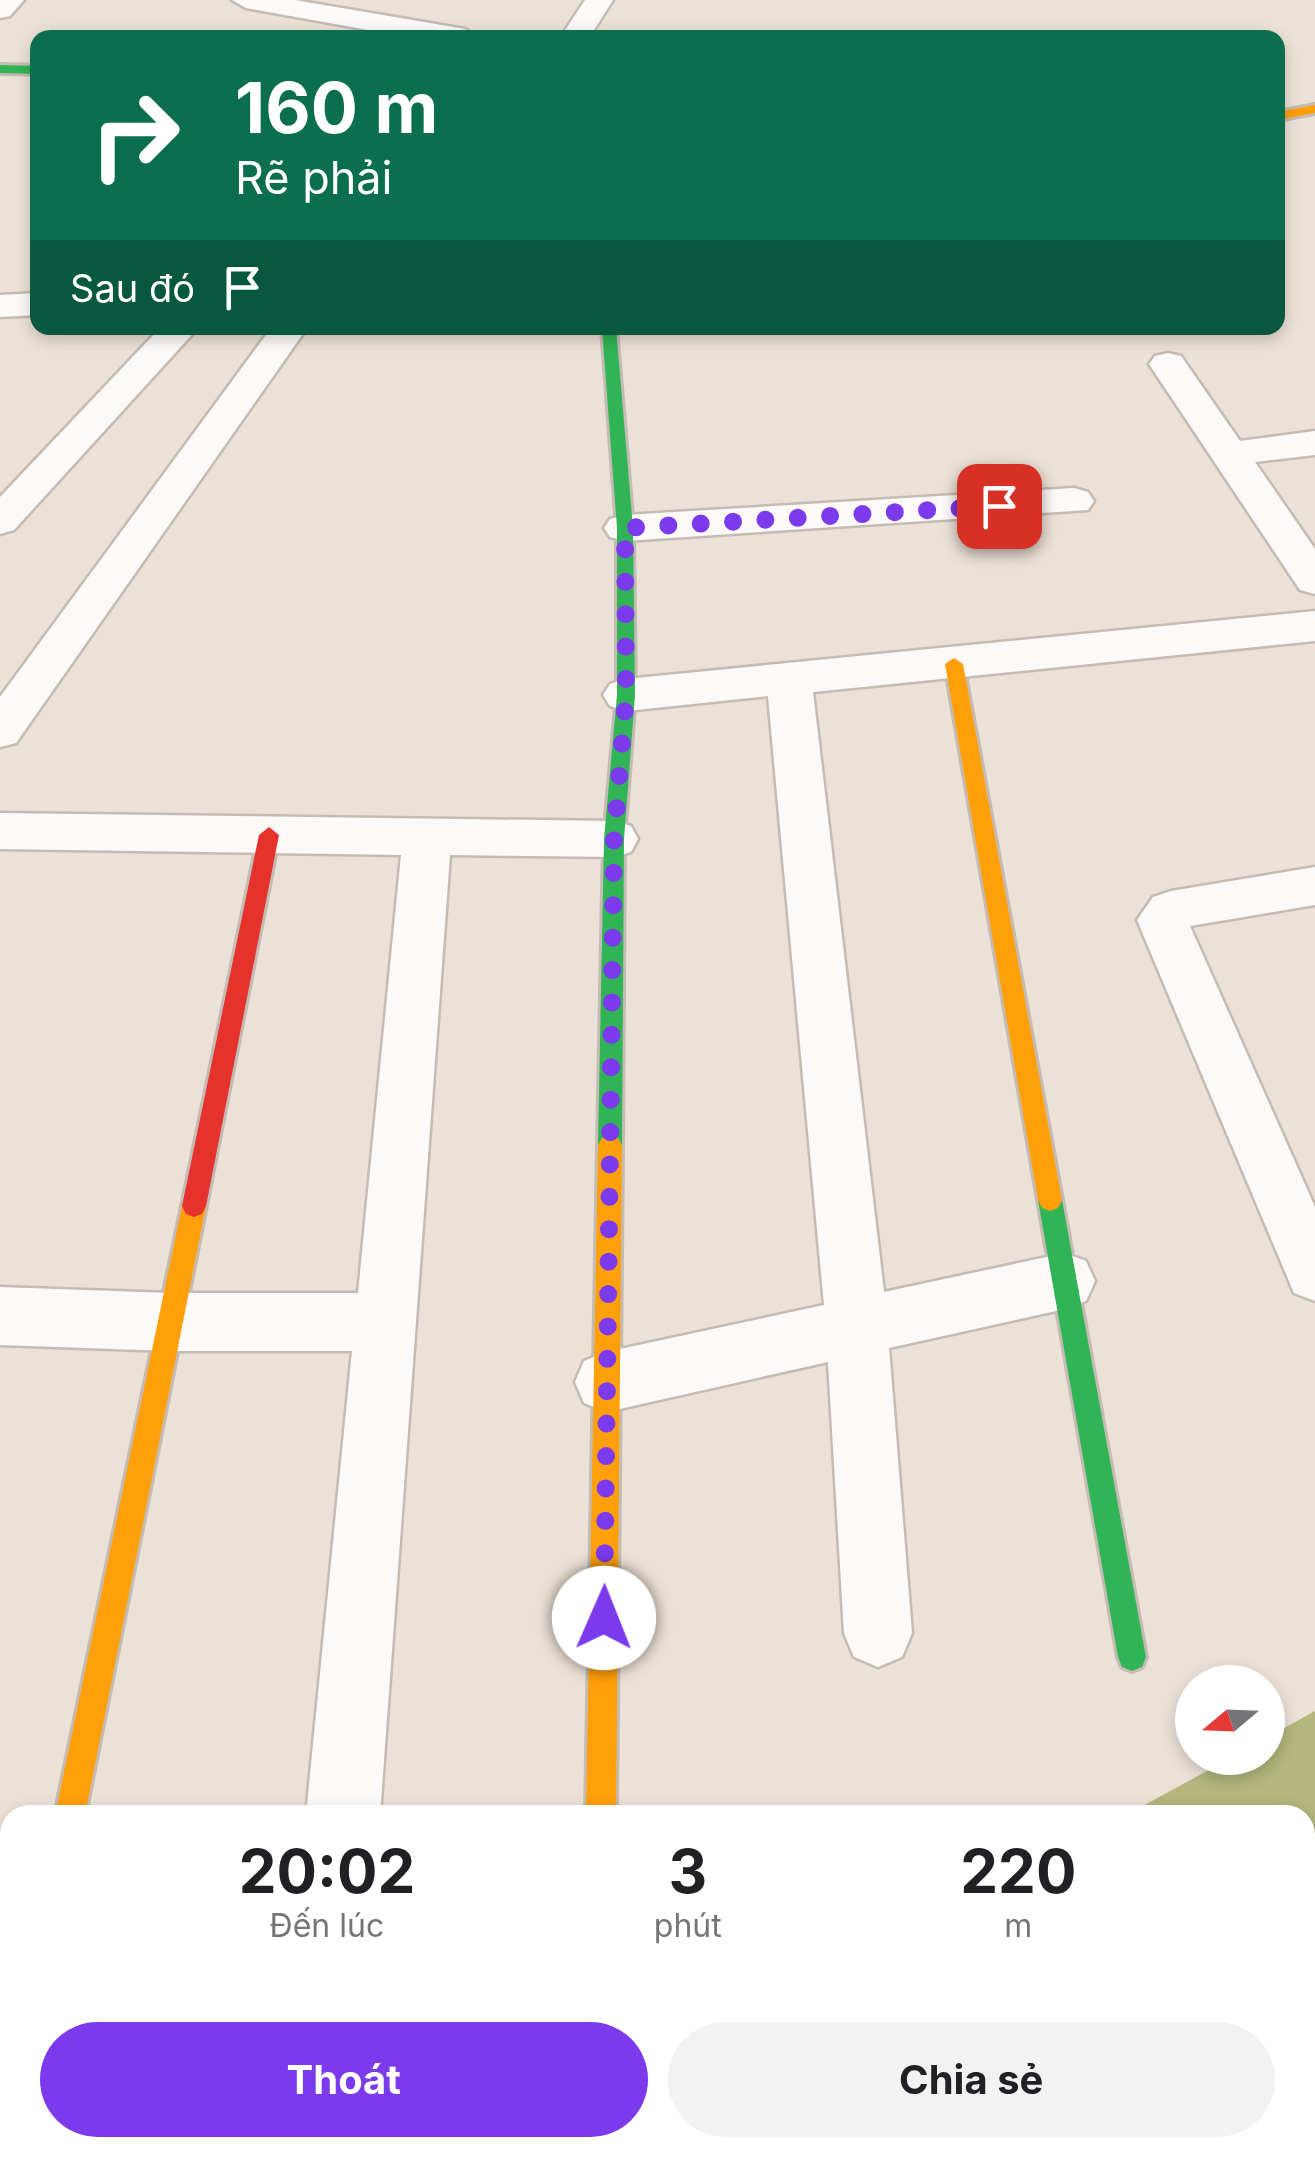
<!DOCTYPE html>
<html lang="vi">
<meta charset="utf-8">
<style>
:root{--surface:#fff;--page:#f2f2f2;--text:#202124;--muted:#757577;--accent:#7c3aed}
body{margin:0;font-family:Inter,sans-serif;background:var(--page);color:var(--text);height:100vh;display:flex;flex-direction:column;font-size:38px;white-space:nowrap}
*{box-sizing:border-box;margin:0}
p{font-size:32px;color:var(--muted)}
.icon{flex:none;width:55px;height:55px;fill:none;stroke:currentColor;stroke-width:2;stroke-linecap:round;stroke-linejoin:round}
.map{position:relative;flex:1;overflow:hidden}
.drawer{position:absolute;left:0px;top:1805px;width:1315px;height:352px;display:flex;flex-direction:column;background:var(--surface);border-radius:30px 30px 0 0;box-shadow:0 5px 15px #0003}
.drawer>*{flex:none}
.top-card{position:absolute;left:30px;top:30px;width:1255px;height:305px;border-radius:20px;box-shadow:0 5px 15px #0003;background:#0b6e4f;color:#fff;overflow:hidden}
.needle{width:65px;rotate:251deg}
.fabs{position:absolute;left:1175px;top:1665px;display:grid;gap:20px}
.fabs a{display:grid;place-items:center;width:110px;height:110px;border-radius:50%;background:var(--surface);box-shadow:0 5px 15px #0003;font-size:50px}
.pin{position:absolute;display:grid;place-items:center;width:85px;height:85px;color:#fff;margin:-42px;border-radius:20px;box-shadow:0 5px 15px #0006}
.me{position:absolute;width:110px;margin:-55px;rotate:1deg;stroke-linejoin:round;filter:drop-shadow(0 0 8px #0008)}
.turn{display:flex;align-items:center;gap:35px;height:210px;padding:0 40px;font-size:45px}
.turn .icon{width:130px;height:130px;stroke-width:2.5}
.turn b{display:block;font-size:70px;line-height:85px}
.then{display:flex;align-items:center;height:95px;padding:0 40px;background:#0003;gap:20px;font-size:38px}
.eta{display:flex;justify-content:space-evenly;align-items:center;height:170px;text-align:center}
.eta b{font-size:60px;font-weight:700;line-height:70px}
.action{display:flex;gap:20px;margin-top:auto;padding:20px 40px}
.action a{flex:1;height:115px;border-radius:60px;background:var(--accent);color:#fff;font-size:40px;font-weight:700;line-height:115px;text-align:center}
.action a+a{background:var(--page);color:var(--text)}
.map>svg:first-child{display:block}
.water{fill:#b3b77d}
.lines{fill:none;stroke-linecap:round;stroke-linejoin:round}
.street-casing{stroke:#c4bcb4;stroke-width:5}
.fast-casing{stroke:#c4bcb4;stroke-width:6}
.slow-casing{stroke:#c4bcb4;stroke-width:6}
.jam-casing{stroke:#c4bcb4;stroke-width:6}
.street{fill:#fcfaf9;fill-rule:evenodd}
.fast{fill:#30b455;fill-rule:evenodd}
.slow{fill:#ff9f0a;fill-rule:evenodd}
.jam{fill:#e5322d;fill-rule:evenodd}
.route{stroke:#7c3aed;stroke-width:18;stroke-dasharray:0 32.4}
</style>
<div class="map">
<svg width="1315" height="2157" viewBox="0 0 1315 2157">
<rect width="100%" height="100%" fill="#ece1d6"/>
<polygon class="water" points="1315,1711 1315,2157 139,2157 148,2148 1305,2148 1305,1815 1126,1815 1231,1758 1268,1758 1268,1737"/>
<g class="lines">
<g class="street-casing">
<g id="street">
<polygon points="0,0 24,0 10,16 0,18"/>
<polygon points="232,0 295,0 465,29 479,38 413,38 246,8"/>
<polygon points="585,0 613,0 589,38 560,38"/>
<polygon points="38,293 38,315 0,317 0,295"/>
<polygon points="160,328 198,328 14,530 0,534 0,497"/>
<polygon points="271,328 307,328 16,743 0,747 0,697"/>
<polygon points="1168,353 1181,356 1240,441 1315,431 1315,455 1255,462 1315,549 1315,594 1300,590 1149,364 1155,356"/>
<polygon points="1074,488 1088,492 1094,501 1088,510 625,541 610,537 604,528 610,519 625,515"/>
<polygon points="1315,611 1315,641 813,692 884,1292 1065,1253 1086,1261 1095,1281 1086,1301 1065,1309 889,1348 912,1633 902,1657 878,1667 854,1657 844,1633 828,1362 606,1412 584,1403 575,1382 584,1361 606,1352 824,1305 768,696 626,711 610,706 603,695 610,684 626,679"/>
<polygon points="0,813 614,821 631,826 638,839 631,852 614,857 450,855 380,1815 306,1815 352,1351 170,1351 0,1345 0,1287 170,1293 358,1293 401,855 0,849"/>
<polygon points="1315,867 1315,905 1190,926 1315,1207 1315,1301 1294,1293 1137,920 1153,897 1171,891"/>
</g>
</g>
<g class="fast-casing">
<g id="fast">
<polygon points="0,65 38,66 38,74 0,73"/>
<polygon points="602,328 616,328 633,528 635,695 624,839 622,1145 618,1152 610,1155 602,1152 598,1145 604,839 617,695 617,528"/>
<polygon points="1050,1189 1058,1192 1062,1200 1146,1657 1142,1667 1132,1671 1122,1667 1118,1657 1038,1200 1042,1192"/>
</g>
</g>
<g class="slow-casing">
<g id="slow">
<polygon points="1315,105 1315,113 1278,120 1278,112"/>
<polygon points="954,658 963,664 1062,1200 1058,1208 1050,1211 1042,1208 1038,1200 945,664"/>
<polygon points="610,1135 618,1138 622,1145 616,1815 586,1815 598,1145 602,1138"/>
<polygon points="194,1195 202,1198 206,1206 85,1815 55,1815 182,1206 186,1198"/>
</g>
</g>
<g class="jam-casing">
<polygon id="jam" points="269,827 279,835 206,1206 202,1214 194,1217 186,1214 182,1206 259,835"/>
</g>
<use href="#street" class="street"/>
<use href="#fast" class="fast"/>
<use href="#slow" class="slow"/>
<use href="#jam" class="jam"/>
</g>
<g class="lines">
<polyline class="route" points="604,1618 614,840 626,695 625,528 999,506"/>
</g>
</svg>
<div class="fabs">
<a><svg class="needle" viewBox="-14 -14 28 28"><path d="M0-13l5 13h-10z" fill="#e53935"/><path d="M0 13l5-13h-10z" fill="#757577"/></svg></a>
</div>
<div class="pin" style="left:999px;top:506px;background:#d93025"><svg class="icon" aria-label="arrive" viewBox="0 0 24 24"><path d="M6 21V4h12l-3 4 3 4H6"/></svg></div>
<svg class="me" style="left:604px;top:1618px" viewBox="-20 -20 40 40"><circle r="19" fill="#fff"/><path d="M0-13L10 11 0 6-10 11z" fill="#7c3aed"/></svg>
<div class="top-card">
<div class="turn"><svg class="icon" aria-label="right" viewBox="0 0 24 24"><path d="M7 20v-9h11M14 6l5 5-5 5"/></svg><div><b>160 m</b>Rẽ phải</div></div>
<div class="then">Sau đó<svg class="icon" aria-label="arrive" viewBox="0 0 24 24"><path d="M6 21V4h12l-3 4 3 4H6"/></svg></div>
</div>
<section class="drawer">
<div class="eta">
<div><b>20:02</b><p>Đến lúc</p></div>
<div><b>3</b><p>phút</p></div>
<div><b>220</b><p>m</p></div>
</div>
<div class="action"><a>Thoát</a><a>Chia sẻ</a></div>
</section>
</div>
